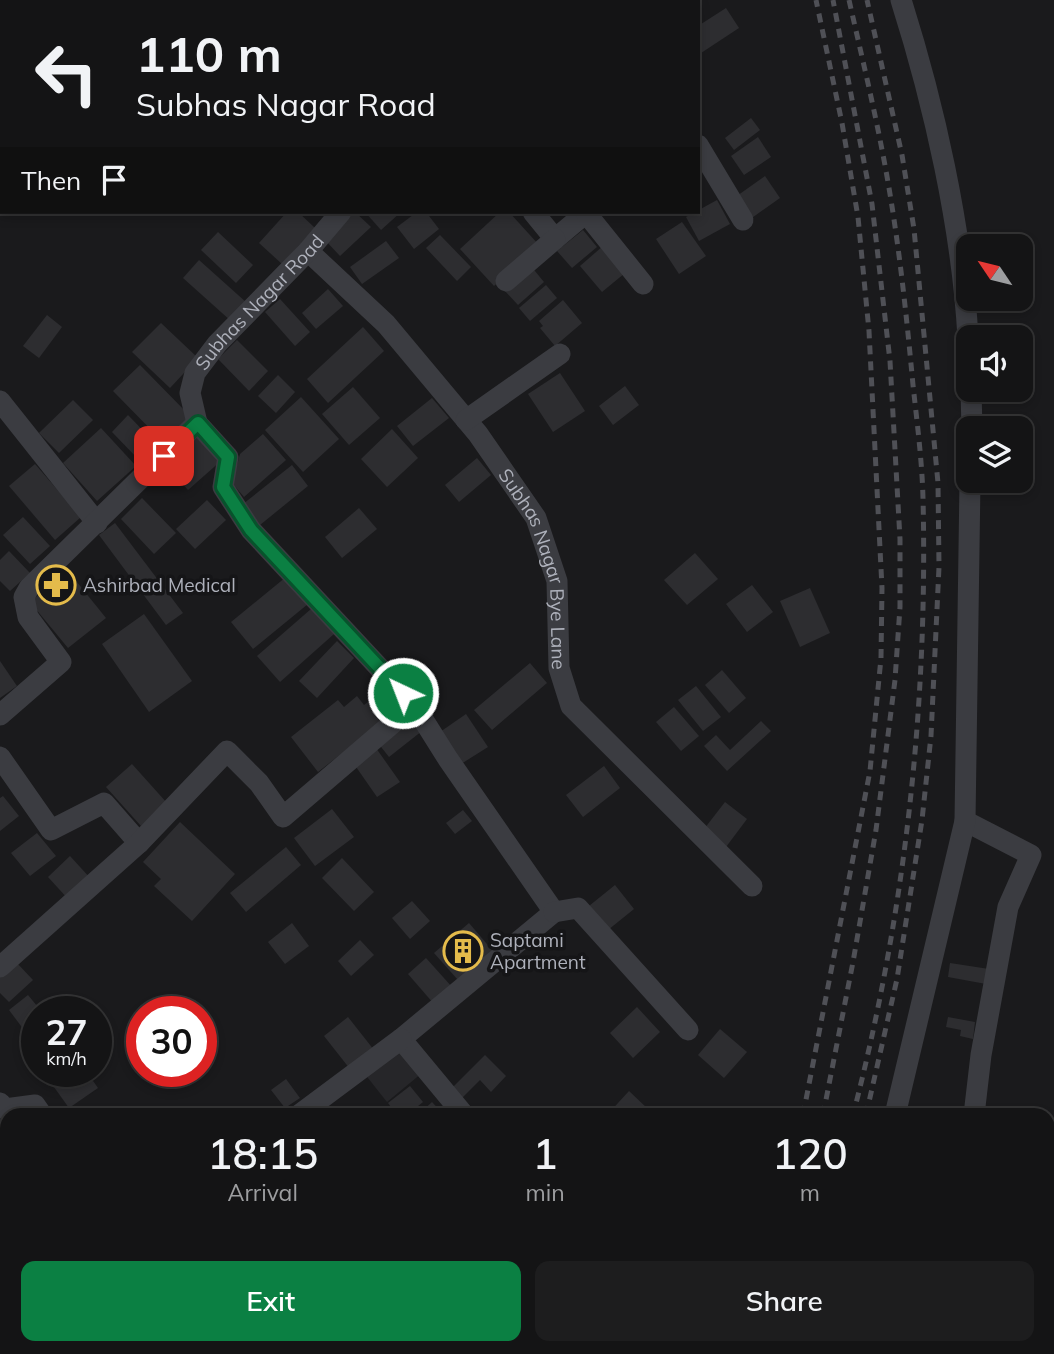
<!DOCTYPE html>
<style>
:root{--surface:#141415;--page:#1d1d1e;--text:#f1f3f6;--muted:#9d9ea0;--line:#333334;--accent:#0b8043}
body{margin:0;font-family:Mulish,sans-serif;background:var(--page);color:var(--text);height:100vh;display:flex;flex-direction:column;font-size:26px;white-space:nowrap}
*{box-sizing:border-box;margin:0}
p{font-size:23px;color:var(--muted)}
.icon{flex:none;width:38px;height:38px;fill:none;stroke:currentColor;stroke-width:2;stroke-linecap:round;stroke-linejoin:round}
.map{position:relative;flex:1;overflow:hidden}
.sheet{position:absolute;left:0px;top:1108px;width:1055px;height:247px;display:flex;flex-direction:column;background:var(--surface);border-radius:21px 21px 0 0;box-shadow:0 4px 10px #0003,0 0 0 2px var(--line)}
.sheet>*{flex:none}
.guide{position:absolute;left:0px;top:0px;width:700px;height:214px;box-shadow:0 4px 10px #0003,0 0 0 2px var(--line);background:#141415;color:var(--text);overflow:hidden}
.needle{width:46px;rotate:305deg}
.controls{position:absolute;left:956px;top:234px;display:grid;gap:14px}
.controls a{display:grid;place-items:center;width:77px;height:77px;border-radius:14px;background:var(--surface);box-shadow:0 4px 10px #0003,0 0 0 2px var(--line);font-size:35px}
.speed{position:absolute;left:21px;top:996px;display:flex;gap:14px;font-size:35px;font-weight:700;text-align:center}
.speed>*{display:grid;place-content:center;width:91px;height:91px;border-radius:50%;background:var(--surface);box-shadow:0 4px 10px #0003,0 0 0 2px var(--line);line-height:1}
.speed small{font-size:18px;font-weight:400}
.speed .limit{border:10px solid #d22;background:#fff;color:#111}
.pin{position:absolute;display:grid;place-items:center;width:60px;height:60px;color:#fff;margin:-30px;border-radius:14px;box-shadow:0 4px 10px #0006}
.me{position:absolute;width:77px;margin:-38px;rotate:317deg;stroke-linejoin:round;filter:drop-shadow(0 0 5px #0008)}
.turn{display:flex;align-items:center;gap:24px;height:147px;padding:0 21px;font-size:32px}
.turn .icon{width:91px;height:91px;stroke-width:2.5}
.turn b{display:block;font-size:49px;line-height:60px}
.then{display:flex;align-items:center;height:66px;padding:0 21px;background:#0003;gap:14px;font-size:26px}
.eta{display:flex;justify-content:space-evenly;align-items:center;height:119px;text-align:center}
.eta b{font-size:42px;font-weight:600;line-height:49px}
.button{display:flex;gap:14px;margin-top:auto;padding:14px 21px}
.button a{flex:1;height:80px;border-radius:14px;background:var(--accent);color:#fff;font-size:28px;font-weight:600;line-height:80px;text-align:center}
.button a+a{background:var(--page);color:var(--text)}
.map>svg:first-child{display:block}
.built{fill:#262629}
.building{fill:#2d2d30}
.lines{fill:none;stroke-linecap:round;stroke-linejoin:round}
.street{stroke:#3b3c41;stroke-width:21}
.rail{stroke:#4f5056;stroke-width:5;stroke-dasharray:9 7;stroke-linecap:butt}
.route-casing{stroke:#07532c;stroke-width:18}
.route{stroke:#0b8043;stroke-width:12}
.labels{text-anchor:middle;stroke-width:7;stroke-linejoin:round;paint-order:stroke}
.street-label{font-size:19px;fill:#aeb1bb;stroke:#151517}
.poi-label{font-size:19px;fill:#aeb1bb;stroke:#151517;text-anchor:start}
</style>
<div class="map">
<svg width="1054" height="1354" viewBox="0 0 1054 1354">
<rect width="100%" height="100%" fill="#1a1a1c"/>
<polygon class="built" points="400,1045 422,1073 387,1102 364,1073"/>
<g class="building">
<polygon points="726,8 739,28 698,55 698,26"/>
<polygon points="751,118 760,130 734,150 725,138"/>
<polygon points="758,137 771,157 744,175 731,156"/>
<polygon points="765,176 780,198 749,220 734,198"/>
<polygon points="717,200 730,224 699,241 686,217"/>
<polygon points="287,212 298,212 315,228 282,264 259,243"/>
<polygon points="355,212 371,227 340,256 325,240"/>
<polygon points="365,212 401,212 381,230"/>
<polygon points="417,212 426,212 439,229 414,249 397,227"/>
<polygon points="500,212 509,212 539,245 494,286 460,249"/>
<polygon points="682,222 706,256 679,274 656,239"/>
<polygon points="583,230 597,247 572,268 557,251"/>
<polygon points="218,232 253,265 236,283 201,250"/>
<polygon points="440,235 471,267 457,281 426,248"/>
<polygon points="386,241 399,258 362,284 350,267"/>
<polygon points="603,246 625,273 602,292 580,266"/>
<polygon points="199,260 247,303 231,321 183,278"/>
<polygon points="530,265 544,282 518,305 503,289"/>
<polygon points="546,285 557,298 530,321 519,308"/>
<polygon points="328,289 343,306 316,329 302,313"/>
<polygon points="280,299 310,332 295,346 265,312"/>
<polygon points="563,300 582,323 555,346 540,328 543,326 539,321"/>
<polygon points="47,315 62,327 39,358 23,346"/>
<polygon points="161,323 198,358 170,388 132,352"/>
<polygon points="363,327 384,351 328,403 307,379"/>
<polygon points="237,340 268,371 249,391 218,359"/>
<polygon points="140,365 191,417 164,443 113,391"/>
<polygon points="560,373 585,411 553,432 528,394"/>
<polygon points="278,375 295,392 276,413 258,396"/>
<polygon points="625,386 639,405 613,425 599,406"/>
<polygon points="353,387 380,418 349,445 322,414"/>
<polygon points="301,397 339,439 303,472 265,430"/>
<polygon points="432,398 449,418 413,446 397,426"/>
<polygon points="73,400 93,420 59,453 39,433"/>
<polygon points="128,415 157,445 140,461 112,432"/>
<polygon points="101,428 136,466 97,501 63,463"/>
<polygon points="392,429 418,458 387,487 361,459"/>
<polygon points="196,431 222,460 188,490 163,462"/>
<polygon points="263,434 286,460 244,497 232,483 240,454"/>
<polygon points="477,458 491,475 459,502 445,485"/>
<polygon points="35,464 81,517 55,540 9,486"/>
<polygon points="292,465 308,486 260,525 243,504"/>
<polygon points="142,498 176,533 154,554 121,519"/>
<polygon points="207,500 226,520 195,549 176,529"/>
<polygon points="359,508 377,529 342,558 325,537"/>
<polygon points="23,517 50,546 30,564 3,535"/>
<polygon points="115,523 183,613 166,625 99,535"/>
<polygon points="9,551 30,573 10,591 0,581 0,560"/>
<polygon points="695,553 718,579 687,605 664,580"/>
<polygon points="68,571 106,618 68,648 30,602"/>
<polygon points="286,577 308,604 253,649 231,622"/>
<polygon points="752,585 773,612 747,632 726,604"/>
<polygon points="810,588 830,633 800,647 780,601"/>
<polygon points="311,609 334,634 280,682 257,656"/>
<polygon points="144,614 192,681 149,712 102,644"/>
<polygon points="337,641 354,658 317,698 299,681"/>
<polygon points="0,661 17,686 0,698"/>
<polygon points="530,663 547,683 492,730 474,710"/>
<polygon points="722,670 746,698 729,713 705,685"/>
<polygon points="696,686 721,717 703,731 678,700"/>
<polygon points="387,687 402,706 318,772 291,737 338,700 344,707 357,696 364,705"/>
<polygon points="674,707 699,736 681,751 656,722"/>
<polygon points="466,714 488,747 461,764 440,732"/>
<polygon points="410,717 422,731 389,757 378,743"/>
<polygon points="761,721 771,731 727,771 704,746 716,735 730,750"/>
<polygon points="376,748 400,782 377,797 354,764"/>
<polygon points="132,764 167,803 141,826 106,787"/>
<polygon points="604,766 620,788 583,817 566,795"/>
<polygon points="3,796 19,816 0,831 0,798"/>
<polygon points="725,802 747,819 723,851 701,833"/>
<polygon points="332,809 354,837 315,866 294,838"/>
<polygon points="463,810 472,821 455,834 446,823"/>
<polygon points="180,822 235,874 192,921 154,886 161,879 143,862"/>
<polygon points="37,833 56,856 30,876 11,853"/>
<polygon points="286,847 301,865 246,912 230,893"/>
<polygon points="70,856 91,879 69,900 48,877"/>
<polygon points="342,858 374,892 354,911 322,878"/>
<polygon points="615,885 634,909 608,930 589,906"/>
<polygon points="412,901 430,921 410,939 392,918"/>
<polygon points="292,923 309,946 285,964 268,942"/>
<polygon points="469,923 492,950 458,980 434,953"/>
<polygon points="360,940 374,955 351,976 338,961"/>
<polygon points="426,958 452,987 434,1004 408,974"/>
<polygon points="16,962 33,980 9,1002 0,993 0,976"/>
<polygon points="950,963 989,969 986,984 948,977"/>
<polygon points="28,995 42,1012 37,1012 37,1026 27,1034 9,1010"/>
<polygon points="637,1007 660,1032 633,1058 610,1033"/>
<polygon points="348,1017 374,1050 350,1069 324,1036"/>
<polygon points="948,1017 975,1022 973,1039 960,1036 961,1030 946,1027"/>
<polygon points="720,1029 747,1052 724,1078 698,1055"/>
<polygon points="485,1055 506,1076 491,1092 480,1080 459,1101 449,1091"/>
<polygon points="77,1071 86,1071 98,1088 69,1108 54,1087"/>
<polygon points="286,1079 300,1098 285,1108 271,1090"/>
<polygon points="410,1086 423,1102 407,1115 397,1115 388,1103"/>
<polygon points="629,1091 649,1110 645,1115 607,1115"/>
<polygon points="432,1102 444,1115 418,1115"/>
<polygon points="432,1348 453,1348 455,1349 451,1354 425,1354"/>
</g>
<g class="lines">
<g class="street">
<polyline points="65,0 67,2"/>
<polyline points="513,0 515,2"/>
<polyline points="624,0 625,2"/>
<path d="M901 0C934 104 962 228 968 338"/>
<polyline points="565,2 567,0"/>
<polyline points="698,145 743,220"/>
<polyline points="533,212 555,239 587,212"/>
<polyline points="586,213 643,284"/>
<path id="s1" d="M308 251 386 324 478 434 536 518 557 581 559 668 571 706 752 886"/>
<polyline points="506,281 555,239"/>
<polyline points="971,390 972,429"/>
<polyline points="0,401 97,523"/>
<polyline points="466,420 560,354"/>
<polyline points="197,423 228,457 223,487 251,530 414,705 448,759 554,912 401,1039 464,1115"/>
<path id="s2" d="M0 715 61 662 28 617 24 597 29 588 197 423 190 393 195 373 217 344 308 251 341 212"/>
<polyline points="0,757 51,830 104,803 139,843"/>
<polyline points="965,821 1031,855 1008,907 981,1055 974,1115"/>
<polyline points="554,912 578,908 688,1030"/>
<polyline points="0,967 139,843 227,751 259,783 283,817 414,705"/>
<polyline points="0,1103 5,1109 35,1105 42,1115"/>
<polyline points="299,1115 401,1039"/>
<polyline points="895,1115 965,821 970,481"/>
<polyline points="249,1348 256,1354"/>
<polyline points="479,1348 486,1354"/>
<polyline points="966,1348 966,1354"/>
<polyline points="223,1354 230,1348"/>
<polyline points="345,1354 351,1348"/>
<polyline points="830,1354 832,1348"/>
</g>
<g class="rail">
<path d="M849 0C861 53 874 107 884 160 898 234 906 310 913 385 917 422 922 460 923 498 928 704 905 915 853 1115"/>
<polyline points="803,1115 870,771 881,658 882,588 869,331 858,217 842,123 816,0"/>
<polyline points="823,1115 853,962 876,830 895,680 900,607 900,539 890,361 872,204 833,0"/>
<polyline points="866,1115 897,979 922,820 931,736 939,567 938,483 914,229 902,155 867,0"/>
<polyline points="712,1354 716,1348"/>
<polyline points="731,1354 735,1348"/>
<polyline points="768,1354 771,1348"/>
<polyline points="782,1354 785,1348"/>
</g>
</g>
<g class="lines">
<g class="route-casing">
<polyline id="route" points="164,456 198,423 228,457 223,487 251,530 403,693"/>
</g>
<use href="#route" class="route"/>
</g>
<defs>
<g id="pharmacy-ring" transform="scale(2.0125)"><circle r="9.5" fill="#151517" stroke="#e4bb4b" stroke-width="1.5"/><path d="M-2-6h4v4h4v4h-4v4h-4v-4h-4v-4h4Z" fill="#e4bb4b"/></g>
<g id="building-ring" transform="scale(2.0125)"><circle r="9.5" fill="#151517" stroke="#e4bb4b" stroke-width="1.5"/><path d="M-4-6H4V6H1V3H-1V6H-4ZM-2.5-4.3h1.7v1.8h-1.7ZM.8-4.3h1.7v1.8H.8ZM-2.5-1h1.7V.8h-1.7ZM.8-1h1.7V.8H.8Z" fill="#e4bb4b"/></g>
</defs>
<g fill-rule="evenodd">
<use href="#pharmacy-ring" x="56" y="585"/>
<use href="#building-ring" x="463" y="951"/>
</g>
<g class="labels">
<g class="street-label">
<text dy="7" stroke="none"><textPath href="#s2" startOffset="550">Subhas Nagar Road</textPath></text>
<text dy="7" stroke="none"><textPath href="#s1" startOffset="401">Subhas Nagar Bye Lane</textPath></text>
</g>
<g class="poi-label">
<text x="83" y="592">Ashirbad Medical</text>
<text x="490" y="947">Saptami<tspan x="490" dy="22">Apartment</tspan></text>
</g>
</g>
</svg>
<div class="controls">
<a><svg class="needle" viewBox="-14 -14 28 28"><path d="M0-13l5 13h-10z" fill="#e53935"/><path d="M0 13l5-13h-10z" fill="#9d9ea0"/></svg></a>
<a><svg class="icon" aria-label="sound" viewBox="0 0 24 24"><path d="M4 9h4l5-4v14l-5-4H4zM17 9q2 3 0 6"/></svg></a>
<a><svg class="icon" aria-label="layers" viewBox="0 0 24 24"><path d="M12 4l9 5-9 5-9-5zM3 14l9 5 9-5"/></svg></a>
</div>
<div class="speed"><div>27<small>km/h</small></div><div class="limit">30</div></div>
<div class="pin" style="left:164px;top:456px;background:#d93025"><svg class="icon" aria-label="arrive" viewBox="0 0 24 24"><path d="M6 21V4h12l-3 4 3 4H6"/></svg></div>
<svg class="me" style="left:403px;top:693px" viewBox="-20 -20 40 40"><circle r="17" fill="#0b8043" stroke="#fff" stroke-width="3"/><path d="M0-11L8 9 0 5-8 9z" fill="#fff"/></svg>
<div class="guide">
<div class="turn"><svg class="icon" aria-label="left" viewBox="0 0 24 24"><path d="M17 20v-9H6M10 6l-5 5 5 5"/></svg><div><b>110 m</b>Subhas Nagar Road</div></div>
<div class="then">Then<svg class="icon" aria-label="arrive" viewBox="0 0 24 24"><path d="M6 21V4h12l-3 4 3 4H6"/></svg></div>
</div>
<section class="sheet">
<div class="eta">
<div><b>18:15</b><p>Arrival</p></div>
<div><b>1</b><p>min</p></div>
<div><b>120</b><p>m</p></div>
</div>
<div class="button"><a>Exit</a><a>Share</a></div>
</section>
</div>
